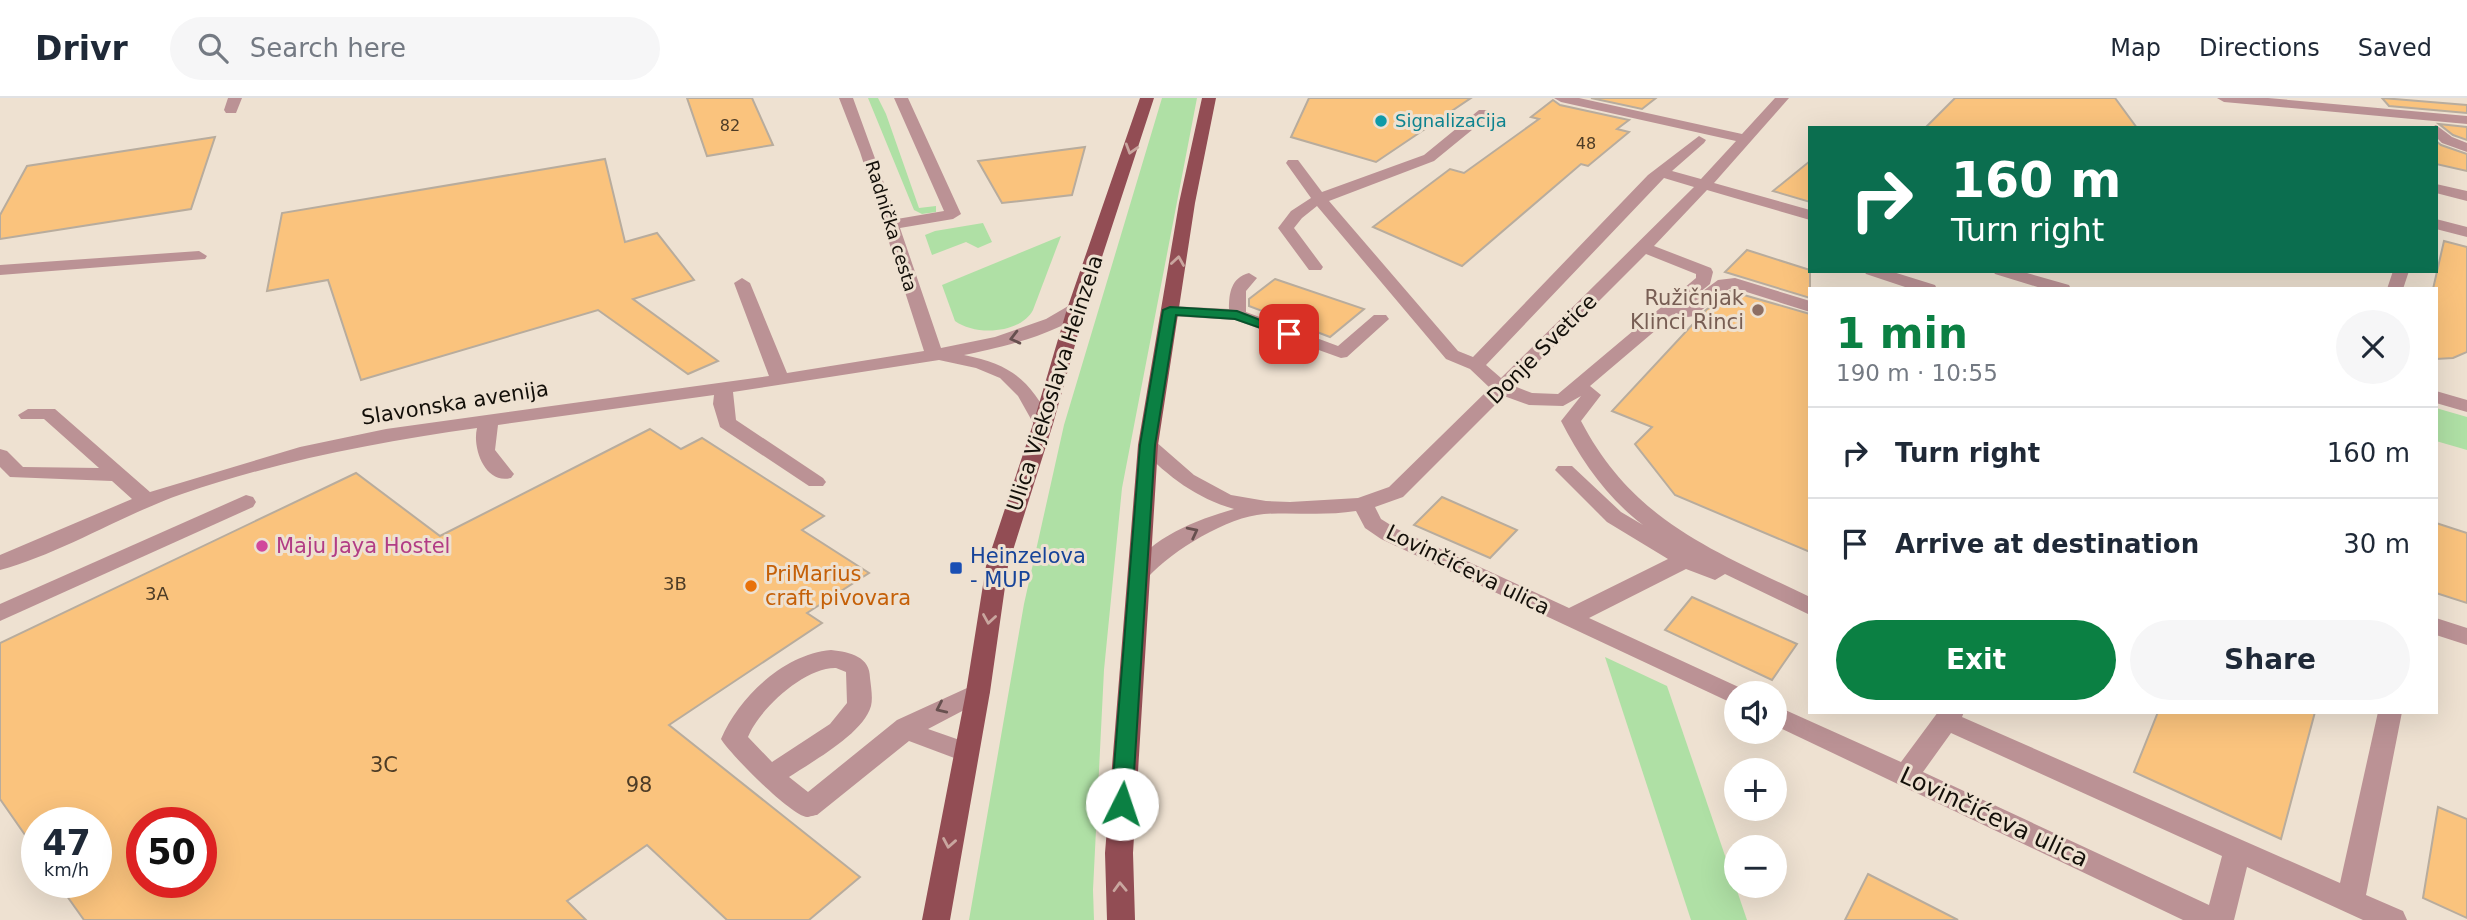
<!DOCTYPE html>
<meta charset="utf-8">
<style>
:root{--surface:#fff;--page:#f6f6f7;--text:#1f2937;--muted:#747a83;--line:#e0e1e3;--accent:#0b8043}
body{margin:0;font-family:"DejaVu Sans",sans-serif;background:var(--page);color:var(--text);height:100vh;display:flex;flex-direction:column;font-size:26px;white-space:nowrap}
*{box-sizing:border-box;margin:0}
p{font-size:23px;color:var(--muted)}
.icon{flex:none;width:38px;height:38px;fill:none;stroke:currentColor;stroke-width:2;stroke-linecap:round;stroke-linejoin:round}
.map{position:relative;flex:1;overflow:hidden}
.details{position:absolute;left:1808px;top:189px;width:630px;height:427px;display:flex;flex-direction:column;background:var(--surface);border-radius:0px;box-shadow:0 7px 28px #0002}
.details>*{flex:none}
.guide{position:absolute;left:1808px;top:28px;width:630px;height:147px;border-radius:0px;box-shadow:0 7px 28px #0002;background:#0b6e4f;color:#fff;overflow:hidden}
.fabs{position:absolute;left:1724px;top:583px;display:grid;gap:14px}
.fabs a{display:grid;place-items:center;width:63px;height:63px;border-radius:50%;background:var(--surface);box-shadow:0 7px 28px #0002;font-size:35px}
.speed{position:absolute;left:21px;top:709px;display:flex;gap:14px;font-size:35px;font-weight:700;text-align:center}
.speed>*{display:grid;place-content:center;width:91px;height:91px;border-radius:50%;background:var(--surface);box-shadow:0 7px 28px #0002;line-height:1}
.speed small{font-size:18px;font-weight:400}
.speed .limit{border:10px solid #d22;background:#fff;color:#111}
.pin{position:absolute;display:grid;place-items:center;width:60px;height:60px;color:#fff;margin:-30px;border-radius:14px;box-shadow:0 4px 10px #0006}
.me{position:absolute;width:77px;margin:-38px;rotate:4deg;stroke-linejoin:round;filter:drop-shadow(0 0 5px #0008)}
.turn{display:flex;align-items:center;gap:24px;height:147px;padding:0 28px;font-size:32px}
.turn .icon{width:91px;height:91px;stroke-width:2.5}
.turn b{display:block;font-size:49px;line-height:60px}
.round{display:grid;place-items:center;flex:none;width:74px;height:74px;border-radius:37px;background:var(--page)}
.overview{display:flex;align-items:center;justify-content:space-between;height:119px;padding:0 28px}
h1{font-size:42px;font-weight:600;line-height:52px;color:var(--accent)}
.cta{display:flex;gap:14px;margin-top:auto;padding:14px 28px}
.cta a{flex:1;height:80px;border-radius:42px;background:var(--accent);color:#fff;font-size:28px;font-weight:600;line-height:80px;text-align:center}
.cta a+a{background:var(--page);color:var(--text)}
ul{padding:0;list-style:none}
li{display:flex;align-items:center;gap:21px;height:91px;padding:0 28px;border-top:2px solid var(--line)}
li div{flex:1}
li b{display:block;font-size:26px}
li em{font-style:normal}
header{display:flex;align-items:center;gap:42px;box-sizing:border-box;height:98px;padding:0 35px;background:var(--surface);border-bottom:2px solid var(--line)}
header strong{font-size:33px}
nav{display:flex;gap:38px;margin-inline-start:auto;font-size:24px}
.search{width:490px;height:63px;background:var(--page);display:flex;align-items:center;gap:18px;box-sizing:border-box;padding:0 24px;border-radius:38px;color:var(--muted);font-size:26px}
.map>svg:first-child{display:block}
.green{fill:#afe0a5}
.building{fill:#fac37d;stroke:#b8ac9d;stroke-width:2;fill-rule:evenodd}
.lines{fill:none;stroke-linecap:round;stroke-linejoin:round}
.minor{fill:#bb9295;fill-rule:evenodd}
.major{fill:#924d54;fill-rule:evenodd}
.oneway{stroke:#c9a69f}
.oneway2{stroke:#67504f}
.route{fill:#0b8043;stroke:#07532c;stroke-width:2}
.culture-dot{fill:#0f9aa8;stroke:#eee1d1;stroke-width:2.5}
.education-dot{fill:#8d6e63;stroke:#eee1d1;stroke-width:2.5}
.hotel-dot{fill:#d1479c;stroke:#eee1d1;stroke-width:2.5}
.transit-dot{fill:#1a4fb4;stroke:#eee1d1;stroke-width:2.5}
.food-dot{fill:#e8710a;stroke:#eee1d1;stroke-width:2.5}
.labels{text-anchor:middle;stroke-width:6;stroke-linejoin:round;paint-order:stroke}
.far-number-label{font-size:16px;fill:#4d3c26}
.far-culture-label{font-size:18px;fill:#0d838f;stroke:#eee1d1;text-anchor:start}
.far-street-label{font-size:18px;fill:#130f09;stroke:#eee1d1}
.number-label{font-size:18px;fill:#4d3c26}
.education-label{font-size:21px;fill:#785e54;stroke:#eee1d1;text-anchor:end}
.street-label{font-size:21px;fill:#130f09;stroke:#eee1d1}
.hotel-label{font-size:21px;fill:#b23c85;stroke:#eee1d1;text-anchor:start}
.transit-label{font-size:21px;fill:#164399;stroke:#eee1d1;text-anchor:start}
.food-label{font-size:21px;fill:#c56008;stroke:#eee1d1;text-anchor:start}
.near-number-label{font-size:21px;fill:#4d3c26}
.near-street-label{font-size:24px;fill:#130f09;stroke:#eee1d1}
</style>
<header>
<strong>Drivr</strong>
<div class="search"><svg class="icon" aria-label="search" viewBox="0 0 24 24"><circle cx="10" cy="10" r="6"/><path d="M15 15l6 6"/></svg>Search here</div>
<nav><a>Map</a><a>Directions</a><a>Saved</a></nav>
</header>
<div class="map">
<svg width="2467" height="822" viewBox="0 0 2467 822">
<rect width="100%" height="100%" fill="#eee1d1"/>
<g class="green">
<polygon points="868,0 878,0 886,16 919,110 936,108 936,114 922,116 914,112"/>
<polygon points="1162,0 1197,0 1122,390 1104,572 1093,792 1094,822 969,822 1024,506 1064,327"/>
<polygon points="983,125 992,144 978,150 966,144 932,157 925,137 935,133"/>
<path d="M1061 138 1033 212C1020 236 975 238 955 223L942 187Z"/>
<polygon points="2436,310 2467,319 2467,352 2436,343"/>
<polygon points="1605,559 1667,588 1747,822 1691,822"/>
</g>
<g class="building">
<polygon points="687,0 752,0 773,47 707,58"/>
<polygon points="1309,0 1471,0 1376,64 1291,39"/>
<polygon points="1591,0 1656,0 1642,11"/>
<polygon points="1955,0 2115,0 2137,30 1925,30"/>
<polygon points="2382,0 2467,7 2467,15 2389,8"/>
<polygon points="1553,2 1560,7 1629,22 1617,31 1629,34 1588,68 1581,66 1462,168 1373,129 1450,71 1464,75 1539,21 1531,19"/>
<polygon points="2439,26 2467,29 2467,42 2453,37"/>
<polygon points="215,39 191,111 0,141 0,117 27,68"/>
<polygon points="2436,43 2441,47 2467,56 2467,73 2436,66"/>
<polygon points="1085,49 1072,97 1002,105 978,63"/>
<polygon points="605,61 625,144 657,135 694,182 633,201 718,263 688,276 598,212 361,282 328,182 267,193 282,115"/>
<polygon points="1810,63 1810,104 1773,93"/>
<polygon points="2444,143 2467,149 2467,254 2453,260 2436,261 2436,191 2433,191"/>
<polygon points="1747,152 1810,172 1810,200 1725,174"/>
<polygon points="1275,181 1364,211 1330,239 1249,208 1249,201"/>
<polygon points="1730,193 1810,216 1810,454 1675,397 1635,346 1652,329 1612,313 1706,212"/>
<path d="M650 331 681 351 702 340 824 418 802 432 869 475 807 515 822 525 669 627 860 779 809 822H727L647 747 567 803 586 822H84L57 784H96V724H37V754L0 701V545L356 375 440 438ZM142 724H201V784H142Z"/>
<polygon points="1442,399 1517,432 1490,460 1414,427"/>
<polygon points="2436,425 2467,435 2467,505 2436,495"/>
<polygon points="1692,499 1797,546 1772,582 1665,532"/>
<polygon points="2158,614 2315,614 2281,741 2134,674"/>
<polygon points="2438,709 2467,721 2467,820 2423,800"/>
<polygon points="1868,776 1958,822 1845,822"/>
</g>
<g class="lines">
<g class="minor">
<polygon points="228,0 242,0 236,15 226,15 224,12"/>
<path d="M839 0H853L897 121 944 113 894 0H908L961 116 953 121 900 130 941 250 995 239 1046 221 1070 207H1082L1085 211C1065 235 995 251 964 257 1013 267 1029 282 1053 326L1050 330H1036L1018 298 1000 280 976 270 939 262 733 294 736 322 823 380 826 384 823 388H809L720 329 713 306 714 297 498 327 495 352 514 376 511 380C485 387 472 350 477 330 377 344 278 363 182 396 122 417 60 456 0 472V457L132 401 112 383 10 379 0 369V351L7 353 23 369 99 370 44 321H21L18 317 28 311H55L150 394 300 349 386 331 769 278 734 185 742 180 750 185 787 275 924 253 860 54Z"/>
<path d="M1554 0H1579L1742 36 1775 0H1789L1714 85 1810 112V122L1707 92 1654 148 1711 170 1713 174 1710 186 1684 207 1718 182 1735 180 1810 203V214L1734 190 1729 191 1694 218 1688 219 1676 215 1590 288 1601 297 1581 323C1634 424 1713 452 1810 499V517L1725 476 1715 482 1686 471 1589 520 1745 592 1747 595H1736V607L1381 441 1365 430 1356 413C1325 418 1295 414 1264 416 1227 419 1173 452 1148 479L1140 481 1132 479 1129 474C1151 439 1196 422 1234 411 1196 400 1169 379 1141 351L1138 347 1141 343H1155L1194 377 1231 397 1266 403 1290 404 1358 400 1389 389 1490 290 1470 271 1446 261 1317 108 1302 120 1294 130 1323 169 1321 172H1309L1278 130 1291 113 1311 100 1286 65 1288 62H1298L1322 94 1424 57 1479 12H1489V18L1434 63 1329 103 1458 253 1473 259 1648 77 1699 38 1706 42 1704 45 1672 73 1701 81 1736 43 1561 4ZM1664 80 1694 89 1501 280 1486 267ZM1646 156 1696 176V180L1558 296 1532 295 1514 288ZM1504 298 1529 307 1563 308 1581 298 1561 323C1581 362 1607 400 1643 427L1621 414 1572 368H1558L1555 372 1607 424 1668 461 1569 510 1397 431 1381 421 1375 409 1403 399Z"/>
<polygon points="2217,0 2268,0 2467,18 2467,26 2224,4"/>
<polygon points="2436,27 2452,39 2467,45 2467,54 2442,45 2436,39 2436,30 2430,30"/>
<polygon points="2436,86 2467,93 2467,103 2436,95"/>
<polygon points="2436,121 2467,129 2467,139 2436,131"/>
<polygon points="199,153 207,158 205,161 0,177 0,167"/>
<polygon points="1864,173 1890,173 1935,187 1937,191 1911,191 1866,176"/>
<polygon points="1993,173 2020,173 2069,187 2071,191 2044,191 1995,176"/>
<polygon points="2393,173 2409,173 2403,191 2387,191"/>
<path d="M1249 175 1257 180 1246 193V214L1338 248 1374 217H1386L1389 221 1347 259 1341 260 1235 222 1170 218 1161 213 1170 208 1229 211C1229 195 1231 180 1249 175Z"/>
<polygon points="2436,293 2467,302 2467,314 2436,305"/>
<polygon points="246,397 253,399 256,404 253,409 0,523 0,506"/>
<polygon points="2436,520 2467,530 2467,547 2436,537"/>
<path d="M831 552C851 554 870 559 870 580 871 589 873 600 871 608 863 636 813 663 789 679L808 694 897 622 978 585 987 588 990 594 987 600 928 631 974 647 978 654 974 661 965 664 909 643 817 717C815 717 809 719 807 719 791 718 730 656 721 641 739 599 784 556 831 552ZM836 570 846 574 847 605 830 626 772 664 748 639C759 611 805 569 836 570Z"/>
<path d="M1774 607 1901 664 1938 614H1964L1962 619 2340 785 2378 614H2402L2366 797 2403 813 2407 822H2363L2247 769 2234 822H2183L1774 627ZM1951 635 2222 758 2209 807 1923 674Z"/>
</g>
<g class="major">
<polygon points="1140,0 1154,0 1085,211 1053,326 1008,468 990,594 950,822 922,822 966,594 986,468 1033,326 1067,211"/>
<polygon points="1202,0 1216,0 1195,105 1158,347 1133,755 1135,822 1107,822 1105,755 1138,347 1179,105"/>
</g>
</g>
<defs><path id="oneway-chevron" d="M-2-3.5L2.5 0L-2 3.5" fill="none" stroke-width="1.6" stroke-linecap="round" stroke-linejoin="round" transform="scale(1.75)"/></defs>
<g class="oneway">
<use href="#oneway-chevron" transform="translate(1131 51) rotate(107)"/>
<use href="#oneway-chevron" transform="translate(1178 163) rotate(-81)"/>
<use href="#oneway-chevron" transform="translate(989 521) rotate(99)"/>
<use href="#oneway-chevron" transform="translate(949 745) rotate(100)"/>
<use href="#oneway-chevron" transform="translate(1120 789) rotate(-92)"/>
</g>
<g class="oneway2">
<use href="#oneway-chevron" transform="translate(1015 240) rotate(166)"/>
<use href="#oneway-chevron" transform="translate(1193 434) rotate(-27)"/>
<use href="#oneway-chevron" transform="translate(941 610) rotate(155)"/>
</g>
<polygon class="route" points="1170,209 1237,213 1296,236 1289,240 1235,221 1176,217 1155,347 1132,706 1129,711 1122,714 1114,711 1111,706 1140,347 1163,212"/>
<circle class="culture-dot" cx="1381" cy="23" r="7"/>
<circle class="education-dot" cx="1758" cy="212" r="7"/>
<circle class="hotel-dot" cx="262" cy="448" r="7"/>
<rect class="transit-dot" x="949" y="463" width="14" height="14" rx="3.5"/>
<circle class="food-dot" cx="751" cy="488" r="7"/>
<g class="labels">
<g class="far-number-label">
<text x="730" y="33">82</text>
<text x="1586" y="51">48</text>
</g>
<g class="far-culture-label">
<text x="1395" y="29">Signalizacija</text>
</g>
<g class="far-street-label">
<text transform="translate(891 128) rotate(73)" y="6">Radnička cesta</text>
</g>
<g class="number-label">
<text x="675" y="492">3B</text>
<text x="157" y="502">3A</text>
</g>
<g class="education-label">
<text x="1744" y="207">Ružičnjak<tspan x="1744" dy="24">Klinci Rinci</tspan></text>
</g>
<g class="street-label">
<text transform="translate(1542 251) rotate(-45)" y="7">Donje Svetice</text>
<text transform="translate(1055 285) rotate(-72)" y="7">Ulica Vjekoslava Heinzela</text>
<text transform="translate(455 305) rotate(-9)" y="7">Slavonska avenija</text>
<text transform="translate(1468 472) rotate(26)" y="7">Lovinčićeva ulica</text>
</g>
<g class="hotel-label">
<text x="276" y="455">Maju Jaya Hostel</text>
</g>
<g class="transit-label">
<text x="970" y="465">Heinzelova<tspan x="970" dy="24">- MUP</tspan></text>
</g>
<g class="food-label">
<text x="765" y="483">PriMarius<tspan x="765" dy="24">craft pivovara</tspan></text>
</g>
<g class="near-number-label">
<text x="384" y="674">3C</text>
<text x="639" y="694">98</text>
</g>
<g class="near-street-label">
<text transform="translate(1994 719) rotate(25)" y="8">Lovinčićeva ulica</text>
</g>
</g>
</svg>
<div class="fabs">
<a><svg class="icon" aria-label="sound" viewBox="0 0 24 24"><path d="M4 9h4l5-4v14l-5-4H4zM17 9q2 3 0 6"/></svg></a>
<a>+</a>
<a>−</a>
</div>
<div class="speed"><div>47<small>km/h</small></div><div class="limit">50</div></div>
<div class="pin" style="left:1289px;top:236px;background:#d93025"><svg class="icon" aria-label="arrive" viewBox="0 0 24 24"><path d="M6 21V4h12l-3 4 3 4H6"/></svg></div>
<svg class="me" style="left:1122px;top:706px" viewBox="-20 -20 40 40"><circle r="19" fill="#fff"/><path d="M0-13L10 11 0 6-10 11z" fill="#0b8043"/></svg>
<div class="guide">
<div class="turn"><svg class="icon" aria-label="right" viewBox="0 0 24 24"><path d="M7 20v-9h11M14 6l5 5-5 5"/></svg><div><b>160 m</b>Turn right</div></div>
</div>
<section class="details">
<div class="overview"><div><h1>1 min</h1><p>190 m · 10:55</p></div><a class="round"><svg class="icon" aria-label="close" viewBox="0 0 24 24"><path d="M6 6l12 12M18 6L6 18"/></svg></a></div>
<ul>
<li><svg class="icon" aria-label="right" viewBox="0 0 24 24"><path d="M7 20v-9h11M14 6l5 5-5 5"/></svg><div><b>Turn right</b></div><em>160 m</em></li>
<li><svg class="icon" aria-label="arrive" viewBox="0 0 24 24"><path d="M6 21V4h12l-3 4 3 4H6"/></svg><div><b>Arrive at destination</b></div><em>30 m</em></li>
</ul>
<div class="cta"><a>Exit</a><a>Share</a></div>
</section>
</div>
